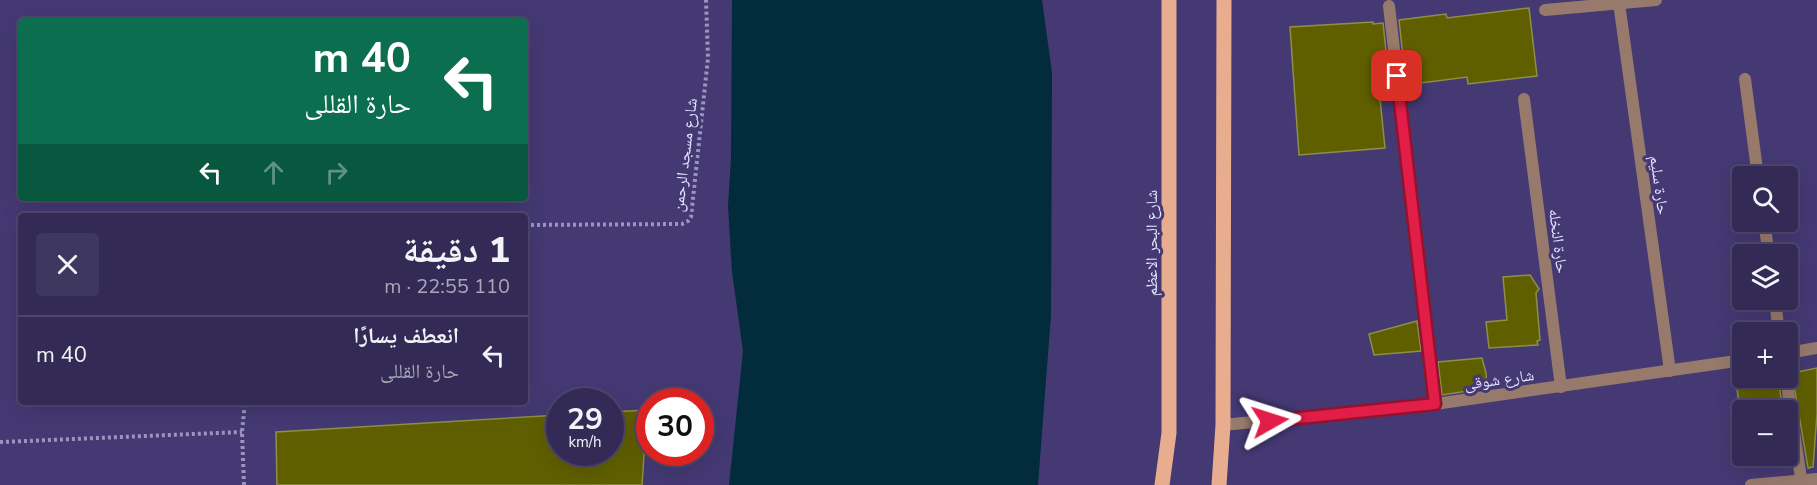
<!DOCTYPE html>
<html lang="ar">
<meta charset="utf-8">
<style>
:root{--surface:#332b56;--page:#3e3760;--text:#f1f3f6;--muted:#a9a7b9;--line:#4e476c}
body{margin:0;font-family:"Nunito Sans","Noto Naskh Arabic",sans-serif;background:var(--page);color:var(--text);direction:rtl;height:100vh;display:flex;flex-direction:column;font-size:22px;white-space:nowrap}
*{box-sizing:border-box;margin:0}
p{font-size:20px;color:var(--muted)}
.icon{flex:none;width:33px;height:33px;fill:none;stroke:currentColor;stroke-width:2;stroke-linecap:round;stroke-linejoin:round}
.map{position:relative;flex:1;overflow:hidden;direction:ltr}
.panel{position:absolute;left:18px;top:213px;width:510px;height:192px;display:flex;flex-direction:column;background:var(--surface);border-radius:6px;box-shadow:0 6px 24px #0002,0 0 0 2px var(--line);direction:rtl}
.panel>*{flex:none}
.hud{position:absolute;left:18px;top:18px;width:510px;height:183px;border-radius:6px;box-shadow:0 6px 24px #0002,0 0 0 2px var(--line);direction:rtl;background:#0b6e4f;color:#fff;overflow:hidden}
.buttons{position:absolute;left:1732px;top:166px;display:grid;gap:12px}
.buttons a{display:grid;place-items:center;width:66px;height:66px;border-radius:6px;background:var(--surface);box-shadow:0 6px 24px #0002,0 0 0 2px var(--line);font-size:30px}
.speed{position:absolute;left:546px;top:388px;display:flex;gap:12px;font-size:30px;font-weight:700;text-align:center}
.speed>*{display:grid;place-content:center;width:78px;height:78px;border-radius:50%;background:var(--surface);box-shadow:0 6px 24px #0002,0 0 0 2px var(--line);line-height:1}
.speed small{font-size:15px;font-weight:400}
.speed .limit{border:9px solid #d22;background:#fff;color:#111}
.pin{position:absolute;display:grid;place-items:center;width:51px;height:51px;color:#fff;margin:-26px;border-radius:12px;box-shadow:0 3px 9px #0006}
.me{position:absolute;width:66px;margin:-33px;rotate:84deg;stroke-linejoin:round;filter:drop-shadow(0 0 4px #0008)}
.turn{display:flex;align-items:center;gap:21px;height:126px;padding:0 18px;font-size:27px}
.turn .icon{width:78px;height:78px;stroke-width:2.5}
.turn b{display:block;font-size:42px;line-height:51px}
.lanes{display:flex;align-items:center;height:57px;padding:0 18px;background:#0003;justify-content:center;gap:30px;direction:ltr}
.lanes .off{opacity:.35}
.round{display:grid;place-items:center;flex:none;width:63px;height:63px;border-radius:6px;background:var(--page)}
.headline{display:flex;align-items:center;justify-content:space-between;height:102px;padding:0 18px}
h1{font-size:36px;font-weight:800;line-height:45px}
ul{padding:0;list-style:none}
li{display:flex;align-items:center;gap:18px;height:78px;padding:0 18px;border-top:2px solid var(--line)}
li div{flex:1}
li b{display:block;font-size:22px}
li em{font-style:normal}
.map>svg:first-child{display:block}
.water{fill:#022b3b}
.building{fill:#605f00;stroke:#8e8f47;stroke-width:1.5}
.lines{fill:none;stroke-linecap:round;stroke-linejoin:round}
.path{stroke:#9b94be;stroke-width:4;stroke-dasharray:3 3;stroke-linecap:butt}
.minor{stroke:#977a6b;stroke-width:12}
.primary{stroke:#e7ad8e;stroke-width:15}
.route-casing{stroke:#92132f;stroke-width:15}
.route{stroke:#e11d48;stroke-width:10}
.labels{text-anchor:middle;stroke-width:6;stroke-linejoin:round;paint-order:stroke}
.street-label{font-size:16px;fill:#e4e2fe;stroke:#443973}
</style>
<div class="map">
<svg width="1817" height="485" viewBox="0 0 1817 485">
<rect width="100%" height="100%" fill="#443973"/>
<polygon class="water" points="732,0 1042,0 1052,73 1051,315 1038,485 729,485 743,351 732,272 728,206 731,158"/>
<g class="building">
<polygon points="1529,8 1537,76 1468,84 1467,77 1406,85 1399,20 1446,14 1447,18"/>
<polygon points="1373,22 1373,24 1383,23 1390,88 1379,89 1385,148 1299,155 1290,27"/>
<polygon points="1530,275 1539,289 1536,293 1540,340 1537,341 1538,345 1489,348 1486,322 1507,320 1503,277"/>
<polygon points="1417,321 1421,351 1374,355 1369,334"/>
<polygon points="1482,358 1486,373 1487,388 1442,395 1438,362"/>
<polygon points="1817,368 1817,414 1813,467 1808,468 1792,373"/>
<polygon points="1757,378 1778,378 1783,411 1740,411 1736,381"/>
<polygon points="647,410 642,485 277,485 276,432 560,415 560,453 610,453 610,412"/>
</g>
<g class="lines">
<g class="path">
<polyline points="525,225 682,224 688,221 691,217 708,58 706,0"/>
<polyline points="0,442 242,432"/>
<polyline points="244,485 242,432 245,402"/>
</g>
<g class="minor">
<polyline points="1619,3 1670,371"/>
<polyline points="1389,6 1435,404"/>
<polyline points="1545,10 1656,0"/>
<polyline points="1745,79 1758,177"/>
<polyline points="1524,99 1561,387"/>
<polyline points="1764,222 1769,255"/>
<polyline points="1775,300 1779,333"/>
<polyline points="1788,353 1817,348"/>
<polyline points="1786,378 1802,485"/>
<polyline points="1223,425 1435,404 1743,360"/>
<polyline points="1751,485 1817,479"/>
</g>
<g class="primary">
<polyline points="1162,485 1169,433 1169,0"/>
<polyline points="1219,485 1223,425 1224,0"/>
</g>
</g>
<g class="lines">
<g class="route-casing">
<polyline id="route" points="1270,421 1435,404 1397,76"/>
</g>
<use href="#route" class="route"/>
</g>
<g class="labels">
<g class="street-label">
<text transform="translate(684 155) rotate(-83)" y="6">شارع مسجد الرحمن</text>
<text transform="translate(1660 185) rotate(82)" y="6">حارة سليم</text>
<text transform="translate(1559 241) rotate(83)" y="6">حارة النخله</text>
<text transform="translate(1151 243) rotate(-90)" y="6">شارع البحر الاعظم</text>
<text transform="translate(1499 379) rotate(-8)" y="6">شارع شوقى</text>
</g>
</g>
</svg>
<div class="buttons">
<a><svg class="icon" aria-label="search" viewBox="0 0 24 24"><circle cx="10" cy="10" r="6"/><path d="M15 15l6 6"/></svg></a>
<a><svg class="icon" aria-label="layers" viewBox="0 0 24 24"><path d="M12 4l9 5-9 5-9-5zM3 14l9 5 9-5"/></svg></a>
<a>+</a>
<a>−</a>
</div>
<div class="speed"><div>29<small>km/h</small></div><div class="limit">30</div></div>
<div class="pin" style="left:1397px;top:76px;background:#d93025"><svg class="icon" aria-label="arrive" viewBox="0 0 24 24"><path d="M6 21V4h12l-3 4 3 4H6"/></svg></div>
<svg class="me" style="left:1270px;top:421px" viewBox="-20 -20 40 40"><path d="M0-17L14 15 0 8-14 15z" fill="#e11d48" stroke="#fff" stroke-width="4"/></svg>
<div class="hud">
<div class="turn"><svg class="icon" aria-label="left" viewBox="0 0 24 24"><path d="M17 20v-9H6M10 6l-5 5 5 5"/></svg><div><b>40 m</b>حارة القللى</div></div>
<div class="lanes"><svg class="icon" aria-label="left" viewBox="0 0 24 24"><path d="M17 20v-9H6M10 6l-5 5 5 5"/></svg><svg class="icon off" aria-label="ahead" viewBox="0 0 24 24"><path d="M12 20V5M6 11l6-6 6 6"/></svg><svg class="icon off" aria-label="right" viewBox="0 0 24 24"><path d="M7 20v-9h11M14 6l5 5-5 5"/></svg></div>
</div>
<section class="panel">
<div class="headline"><div><h1>1 دقيقة</h1><p>110 m · 22:55</p></div><a class="round"><svg class="icon" aria-label="close" viewBox="0 0 24 24"><path d="M6 6l12 12M18 6L6 18"/></svg></a></div>
<ul>
<li><svg class="icon" aria-label="left" viewBox="0 0 24 24"><path d="M17 20v-9H6M10 6l-5 5 5 5"/></svg><div><b>انعطف يسارًا</b><p>حارة القللى</p></div><em>40 m</em></li>
</ul>
</section>
</div>
